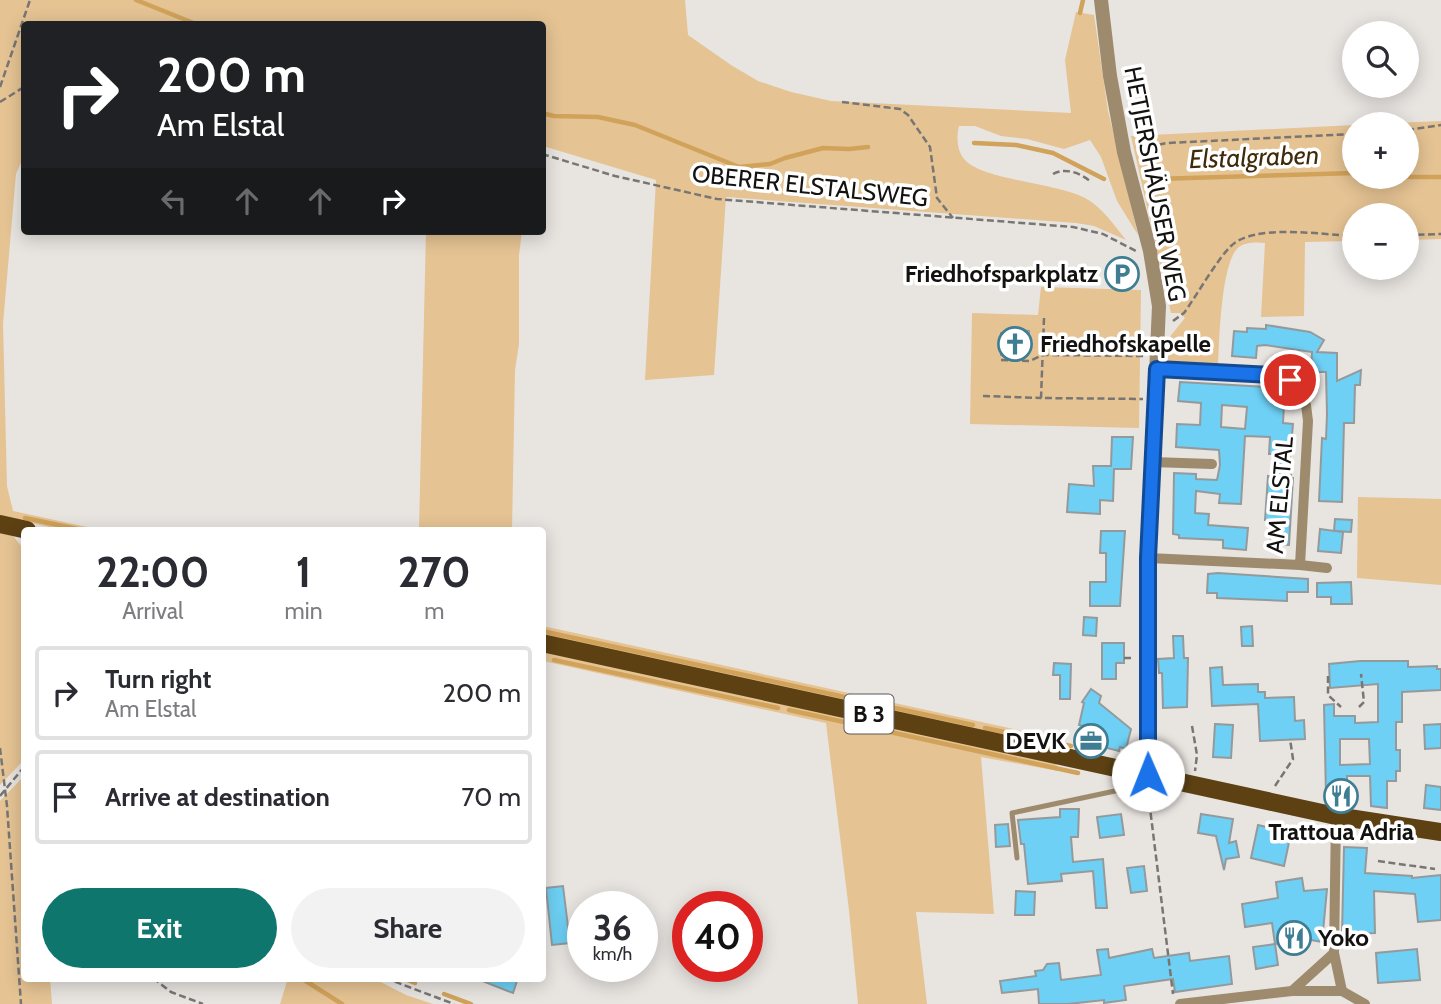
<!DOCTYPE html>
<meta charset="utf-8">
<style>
:root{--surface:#fff;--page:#f2f2f3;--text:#2b2b33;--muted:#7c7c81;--line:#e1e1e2;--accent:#0f766e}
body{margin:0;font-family:Cabin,sans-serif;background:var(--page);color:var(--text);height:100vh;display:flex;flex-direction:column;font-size:26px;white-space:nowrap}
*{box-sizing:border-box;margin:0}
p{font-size:23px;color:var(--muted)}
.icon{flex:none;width:38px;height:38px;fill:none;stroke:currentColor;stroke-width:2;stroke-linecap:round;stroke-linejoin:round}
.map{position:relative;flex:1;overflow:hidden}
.sheet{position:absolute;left:21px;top:527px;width:525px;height:455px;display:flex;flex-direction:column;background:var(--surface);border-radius:7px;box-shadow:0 4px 18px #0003}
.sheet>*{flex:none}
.top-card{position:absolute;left:21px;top:21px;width:525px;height:214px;border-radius:7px;box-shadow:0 4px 18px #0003;background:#202124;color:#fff;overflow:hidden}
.controls{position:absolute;left:1342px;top:21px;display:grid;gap:14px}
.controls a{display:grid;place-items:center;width:77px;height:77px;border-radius:50%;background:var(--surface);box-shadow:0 4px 18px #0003;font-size:35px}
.speed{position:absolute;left:567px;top:891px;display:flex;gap:14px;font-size:35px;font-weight:700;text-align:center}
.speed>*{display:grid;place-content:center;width:91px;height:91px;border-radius:50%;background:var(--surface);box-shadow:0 4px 18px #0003;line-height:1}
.speed small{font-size:18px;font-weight:400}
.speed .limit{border:10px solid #d22;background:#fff;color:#111}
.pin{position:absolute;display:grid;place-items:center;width:60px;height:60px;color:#fff;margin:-30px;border:4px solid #fff;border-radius:50%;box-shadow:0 2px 7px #0007}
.me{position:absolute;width:77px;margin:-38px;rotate:359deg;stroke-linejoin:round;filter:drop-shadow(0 0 5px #0008)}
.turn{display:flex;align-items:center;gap:24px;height:147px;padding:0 21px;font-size:32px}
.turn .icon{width:91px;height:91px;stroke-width:2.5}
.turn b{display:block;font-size:49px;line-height:60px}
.lanes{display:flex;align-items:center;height:66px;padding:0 21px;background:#0003;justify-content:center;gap:35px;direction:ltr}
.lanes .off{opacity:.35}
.eta{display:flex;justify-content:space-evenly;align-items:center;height:119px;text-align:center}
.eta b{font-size:42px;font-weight:700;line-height:49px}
.primary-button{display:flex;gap:14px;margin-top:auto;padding:14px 21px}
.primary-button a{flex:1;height:80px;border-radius:42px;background:var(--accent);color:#fff;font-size:28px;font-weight:700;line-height:80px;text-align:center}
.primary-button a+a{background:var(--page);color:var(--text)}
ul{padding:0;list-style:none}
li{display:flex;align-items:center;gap:21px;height:94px;margin:0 14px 10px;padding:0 7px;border:4px solid var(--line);border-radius:7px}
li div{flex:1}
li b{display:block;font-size:26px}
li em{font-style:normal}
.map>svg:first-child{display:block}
.green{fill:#e5c393}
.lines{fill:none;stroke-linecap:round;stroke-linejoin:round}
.stream{stroke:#d1a25a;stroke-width:4.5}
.building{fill:#6dd0f4;stroke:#949a9c;stroke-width:2;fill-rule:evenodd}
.path{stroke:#787673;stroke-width:2.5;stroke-dasharray:7 3.5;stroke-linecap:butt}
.service{stroke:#9e8a6d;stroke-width:5}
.minor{stroke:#9e8a6d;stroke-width:10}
.tertiary{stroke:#9e8a6d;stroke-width:14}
.primary{stroke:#5d4113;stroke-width:18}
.route-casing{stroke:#114b97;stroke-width:18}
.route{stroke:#1a73e8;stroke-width:12}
.labels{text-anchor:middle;stroke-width:7;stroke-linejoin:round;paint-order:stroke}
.shield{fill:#fff;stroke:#5a5958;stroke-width:2}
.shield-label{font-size:23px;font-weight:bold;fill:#131210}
.street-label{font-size:24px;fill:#131210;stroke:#fff}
.poi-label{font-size:24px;font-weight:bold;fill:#131210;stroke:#fff;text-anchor:end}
.water-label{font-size:26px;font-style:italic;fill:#3f2b0b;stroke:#fff}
</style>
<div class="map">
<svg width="1441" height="1004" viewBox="0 0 1441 1004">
<rect width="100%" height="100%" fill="#e8e4e0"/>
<g class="green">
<path d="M0 0H685L688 35 731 65 758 81 791 92 831 101 1071 113 1065 60 1076 12 1094 15 1108 111 1138 235 1117 201 1101 157 1090 140 1064 149 1027 139 1001 136 975 126H959C956 137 957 153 966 161 985 180 1056 183 1085 198 1102 207 1114 225 1126 240L1094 226 1076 223 726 197 714 375 645 380 656 180 543 146 542 24H24V156L16 174 3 324 7 486 13 511 101 530H62L0 516Z"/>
<path d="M1441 121V239L1407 240V215H1354V241L1305 242 1304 316 1261 317 1265 243C1257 242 1246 242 1239 247 1221 260 1219 343 1218 365L1165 363 1168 339 1185 318 1180 313H1171L1131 136 1354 125V177H1407V124H1373Z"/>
<polygon points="426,231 522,231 519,255 519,344 515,370 512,530 419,530"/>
<polygon points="1041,287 1141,290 1139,428 970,424 972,313 1038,315"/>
<polygon points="1358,497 1441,499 1441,585 1357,578"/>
<polygon points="0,522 2,533 13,536 22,547 24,593 24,760 0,785"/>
<polygon points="543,626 1046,736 1050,746 543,635"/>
<polygon points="543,651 1056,763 1058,771 981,757 994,914 916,912 927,1004 858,1004 849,910 826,723 543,661"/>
<polygon points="24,776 24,978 50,978 52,1004 0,1004 0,801"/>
<polygon points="288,978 373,978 406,995 433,1004 280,1004"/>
</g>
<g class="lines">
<g class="stream">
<polyline points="136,0 196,24"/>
<polyline points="1080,13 1083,0"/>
<polyline points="542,113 554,116 598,117 635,125 739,167 770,164 785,158 823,148 849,149 868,147"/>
<polyline points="974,143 1016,145 1053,153 1104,179"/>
<polyline points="1388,177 1441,177"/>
<polyline points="1155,179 1354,173"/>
<polyline points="25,518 82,530"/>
<polyline points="542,631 973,725"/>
<polyline points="554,660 778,708"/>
<polyline points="789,710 1078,773"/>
<polyline points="985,728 1071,746"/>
<polyline points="301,978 342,1004"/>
<polyline points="402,978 415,983"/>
<polyline points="444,994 471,1004"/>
</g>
</g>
<g class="building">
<polygon points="1266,325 1310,332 1324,340 1317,352 1337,353 1337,381 1361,370 1360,385 1355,385 1354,423 1344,423 1342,502 1319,501 1322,438 1326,439 1327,414 1326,372 1311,372 1312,352 1265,345 1257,346 1256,358 1232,356 1234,331 1247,332 1247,328 1266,329"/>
<polygon points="1017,330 1029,331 1028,355 1001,355 1001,333 1017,333"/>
<path d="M1180 382 1285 388 1283 423 1293 424 1289 468H1291V478H1293L1289 545 1270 544 1272 520H1265L1268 476 1273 477 1275 454H1269L1270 437 1245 436 1241 504 1219 503 1220 494 1196 491 1195 513 1209 514 1208 525 1248 528 1246 550 1223 548V540L1179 538V535L1173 534 1174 473 1196 474V479L1217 480 1220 465 1219 450 1176 447 1177 424 1200 425 1201 403 1178 401ZM1222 405 1247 407 1245 429 1221 427Z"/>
<polygon points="1112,437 1133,437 1131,469 1114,469 1113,501 1100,500 1100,514 1067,512 1069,484 1094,486 1093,466 1111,466"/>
<polygon points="1335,519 1352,520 1351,532 1334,531"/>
<polygon points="1320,529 1343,532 1341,553 1318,551"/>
<polygon points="1101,531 1125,531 1120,606 1090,606 1090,582 1106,582 1106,553 1100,553"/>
<polygon points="1218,573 1308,579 1308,592 1287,592 1287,601 1217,598 1217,593 1207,593 1208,574"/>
<polygon points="1351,582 1352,604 1331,604 1331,597 1317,597 1317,583"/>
<polygon points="1084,617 1097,618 1096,636 1083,635"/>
<polygon points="1252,626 1253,646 1242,646 1241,627"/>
<polygon points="1173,636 1183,636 1184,658 1188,658 1187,707 1163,708 1162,673 1159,673 1158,659 1174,658"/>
<polygon points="1102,643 1124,643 1124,663 1116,663 1116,679 1102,679"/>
<path d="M1360 661H1408V667L1437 666V669H1441V690L1402 692V722H1396V750H1400V771H1396V781H1387V808L1371 806 1370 776H1347V796H1326L1324 705 1334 704V716H1355V723L1378 722V684L1330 688 1329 664ZM1340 739H1369L1370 764 1340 765Z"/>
<polygon points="1054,663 1071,664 1070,699 1060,699 1060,675 1053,675"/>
<polygon points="1222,667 1223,685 1258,684 1258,692 1265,692 1265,698 1294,697 1295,721 1304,720 1305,739 1260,741 1258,704 1212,706 1210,668"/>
<polygon points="1091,689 1101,696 1099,703 1131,729 1126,749 1120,747 1119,751 1080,741 1084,726 1079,725 1084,703 1082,702"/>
<polygon points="1215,724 1233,725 1231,758 1213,757"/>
<polygon points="1441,724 1441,748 1425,749 1424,725"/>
<polygon points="1426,785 1441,787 1441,810 1424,808"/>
<polygon points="1060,809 1079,809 1078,837 1071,837 1073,862 1103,859 1107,908 1096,908 1093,871 1061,874 1062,881 1028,884 1024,844 1021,844 1018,820 1060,817"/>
<polygon points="1121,814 1124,835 1100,838 1097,817"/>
<polygon points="1201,814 1233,819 1229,843 1236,841 1239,857 1226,859 1224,870 1216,836 1198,833"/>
<polygon points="1008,824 1010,846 996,847 995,825"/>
<polygon points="1258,825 1291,833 1284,866 1251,858"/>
<polygon points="1344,847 1367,848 1365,873 1412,876 1412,878 1441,875 1441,920 1418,922 1415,894 1374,891 1375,933 1342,934"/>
<polygon points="1144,866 1147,891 1131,893 1127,868"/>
<polygon points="1302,878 1304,891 1327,889 1322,942 1306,939 1275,944 1272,923 1245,927 1242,904 1278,898 1276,882"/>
<polygon points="563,886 570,943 552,945 546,888"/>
<polygon points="1016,891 1035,892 1034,915 1015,915"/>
<polygon points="1275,944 1278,965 1256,969 1253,947"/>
<polygon points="1108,949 1109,958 1152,949 1154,958 1189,953 1190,961 1229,956 1232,984 1175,992 1173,979 1124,986 1126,1000 1104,1003 1104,1000 1068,1004 1039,1004 1038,989 1002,993 1000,981 1036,976 1035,971 1043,970 1047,964 1059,963 1061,980 1101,975 1097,950"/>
<polygon points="1417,949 1420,980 1378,983 1376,953"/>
<polygon points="475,978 518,978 513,993"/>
</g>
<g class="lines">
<g class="path">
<polyline points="0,87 30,0"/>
<polyline points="0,102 24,87"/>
<polyline points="842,102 900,109 908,115 930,147 937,198 953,218"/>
<polyline points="1407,130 1441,125"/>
<polyline points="1138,149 1167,143 1354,134"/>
<polyline points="542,154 615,176 717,199 1073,227 1103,234 1136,251"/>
<path d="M1053 174C1065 167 1080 173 1090 181"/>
<polyline points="1407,235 1441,234"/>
<polyline points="1044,318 1041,398 1143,399"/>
<path d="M1173 321 1184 313C1197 295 1216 261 1231 246 1254 223 1324 235 1354 236"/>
<polyline points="1001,360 1030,361 1042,355 1144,356"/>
<polyline points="983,396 1041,398"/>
<polyline points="1124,658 1133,658"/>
<polyline points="1328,676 1328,695 1341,707"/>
<polyline points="1359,707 1364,702 1361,674"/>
<polyline points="1192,726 1197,755 1195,771"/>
<polyline points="0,748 7,806 21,1004"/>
<polyline points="1275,786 1293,759 1290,739"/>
<polyline points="1148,792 1173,994"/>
<polyline points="0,796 24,767"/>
<polyline points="1378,861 1435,869"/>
<polyline points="153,978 171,992 203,1004"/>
<polyline points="385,978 454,1004"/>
</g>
<polyline class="service" points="1017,858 1012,813 1129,788 1143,778"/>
<g class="minor">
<polyline points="1152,462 1212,464"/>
<polyline points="1148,558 1300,565 1308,421 1306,405 1297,386 1282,377 1157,370"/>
<polyline points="1300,565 1327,568"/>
<polyline points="1336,816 1334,953 1342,991"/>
<polyline points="1292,991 1334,953"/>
<polyline points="1180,1004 1292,991 1342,991 1365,1004"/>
</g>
<polyline class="tertiary" points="1101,0 1110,76 1124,152 1150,251 1159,306 1148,558 1148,775"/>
<g class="primary">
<polyline points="0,524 27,530"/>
<polyline points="542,643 1336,816 1441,832"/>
</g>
</g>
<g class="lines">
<g class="route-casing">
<polyline id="route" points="1148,775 1148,558 1157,369 1272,375 1290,380"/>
</g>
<use href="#route" class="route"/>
</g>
<defs>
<g id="parking-ring" transform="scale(1.75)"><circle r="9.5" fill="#fff" stroke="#3f7d93" stroke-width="1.5"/><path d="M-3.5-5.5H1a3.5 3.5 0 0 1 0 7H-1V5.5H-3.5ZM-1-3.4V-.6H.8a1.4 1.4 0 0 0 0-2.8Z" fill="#3f7d93"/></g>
<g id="church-ring" transform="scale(1.75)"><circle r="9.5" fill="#fff" stroke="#3f7d93" stroke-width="1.5"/><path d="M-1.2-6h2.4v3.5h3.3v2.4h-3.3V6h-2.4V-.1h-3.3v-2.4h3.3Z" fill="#3f7d93"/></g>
<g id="office-ring" transform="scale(1.75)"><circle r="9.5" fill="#fff" stroke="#3f7d93" stroke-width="1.5"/><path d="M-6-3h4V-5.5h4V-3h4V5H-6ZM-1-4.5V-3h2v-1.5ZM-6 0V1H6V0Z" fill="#3f7d93"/></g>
<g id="restaurant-ring" transform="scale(1.75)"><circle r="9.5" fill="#fff" stroke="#3f7d93" stroke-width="1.5"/><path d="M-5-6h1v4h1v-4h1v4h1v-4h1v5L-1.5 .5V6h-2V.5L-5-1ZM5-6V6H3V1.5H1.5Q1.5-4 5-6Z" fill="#3f7d93"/></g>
</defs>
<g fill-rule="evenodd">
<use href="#parking-ring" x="1122" y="274"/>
<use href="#church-ring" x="1015" y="344"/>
<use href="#office-ring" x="1091" y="741"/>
<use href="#restaurant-ring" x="1341" y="796"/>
<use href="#restaurant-ring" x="1294" y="938"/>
</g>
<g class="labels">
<rect class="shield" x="844.5" y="694.5" width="49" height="39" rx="5"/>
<g class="shield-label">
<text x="869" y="722">B 3</text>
</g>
<g class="street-label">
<text transform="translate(1155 184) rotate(79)" y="8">HETJERSHÄUSER WEG</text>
<text transform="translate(810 186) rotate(6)" y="8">OBERER ELSTALSWEG</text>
<text transform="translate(1280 495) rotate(-85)" y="8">AM ELSTAL</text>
</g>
<g class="poi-label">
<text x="1098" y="282">Friedhofsparkplatz</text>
<text x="1040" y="352" text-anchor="start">Friedhofskapelle</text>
<text x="1066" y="749">DEVK</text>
<text x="1341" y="840" text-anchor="middle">Trattoua Adria</text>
<text x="1318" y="946" text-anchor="start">Yoko</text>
</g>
<g class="water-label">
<text transform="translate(1254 157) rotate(-2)" y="9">Elstalgraben</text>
</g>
</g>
</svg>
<div class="controls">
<a><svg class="icon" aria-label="search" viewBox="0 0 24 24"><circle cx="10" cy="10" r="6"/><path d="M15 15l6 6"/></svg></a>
<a>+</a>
<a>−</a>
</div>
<div class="speed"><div>36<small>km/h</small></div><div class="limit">40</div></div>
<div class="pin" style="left:1290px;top:380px;background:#d93025"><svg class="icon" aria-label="arrive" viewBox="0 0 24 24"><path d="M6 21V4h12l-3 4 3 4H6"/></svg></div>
<svg class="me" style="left:1148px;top:775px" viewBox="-20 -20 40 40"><circle r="19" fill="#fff"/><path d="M0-13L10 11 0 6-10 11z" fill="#1a73e8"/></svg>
<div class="top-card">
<div class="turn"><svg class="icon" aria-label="right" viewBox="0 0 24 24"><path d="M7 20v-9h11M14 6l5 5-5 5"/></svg><div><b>200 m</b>Am Elstal</div></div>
<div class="lanes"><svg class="icon off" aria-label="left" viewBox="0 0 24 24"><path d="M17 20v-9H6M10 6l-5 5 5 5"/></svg><svg class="icon off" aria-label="ahead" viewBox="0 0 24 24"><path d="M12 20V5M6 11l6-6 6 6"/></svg><svg class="icon off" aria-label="ahead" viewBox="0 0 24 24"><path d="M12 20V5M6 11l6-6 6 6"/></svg><svg class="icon" aria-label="right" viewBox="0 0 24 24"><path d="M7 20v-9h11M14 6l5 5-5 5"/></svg></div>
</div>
<section class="sheet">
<div class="eta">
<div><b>22:00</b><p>Arrival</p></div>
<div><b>1</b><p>min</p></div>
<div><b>270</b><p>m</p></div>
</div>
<ul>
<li><svg class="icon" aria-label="right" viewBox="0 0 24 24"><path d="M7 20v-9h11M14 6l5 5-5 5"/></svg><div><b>Turn right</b><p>Am Elstal</p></div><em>200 m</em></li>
<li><svg class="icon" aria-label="arrive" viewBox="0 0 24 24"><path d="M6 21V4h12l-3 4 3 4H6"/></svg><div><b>Arrive at destination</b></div><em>70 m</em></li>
</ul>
<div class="primary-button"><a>Exit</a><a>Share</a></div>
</section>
</div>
